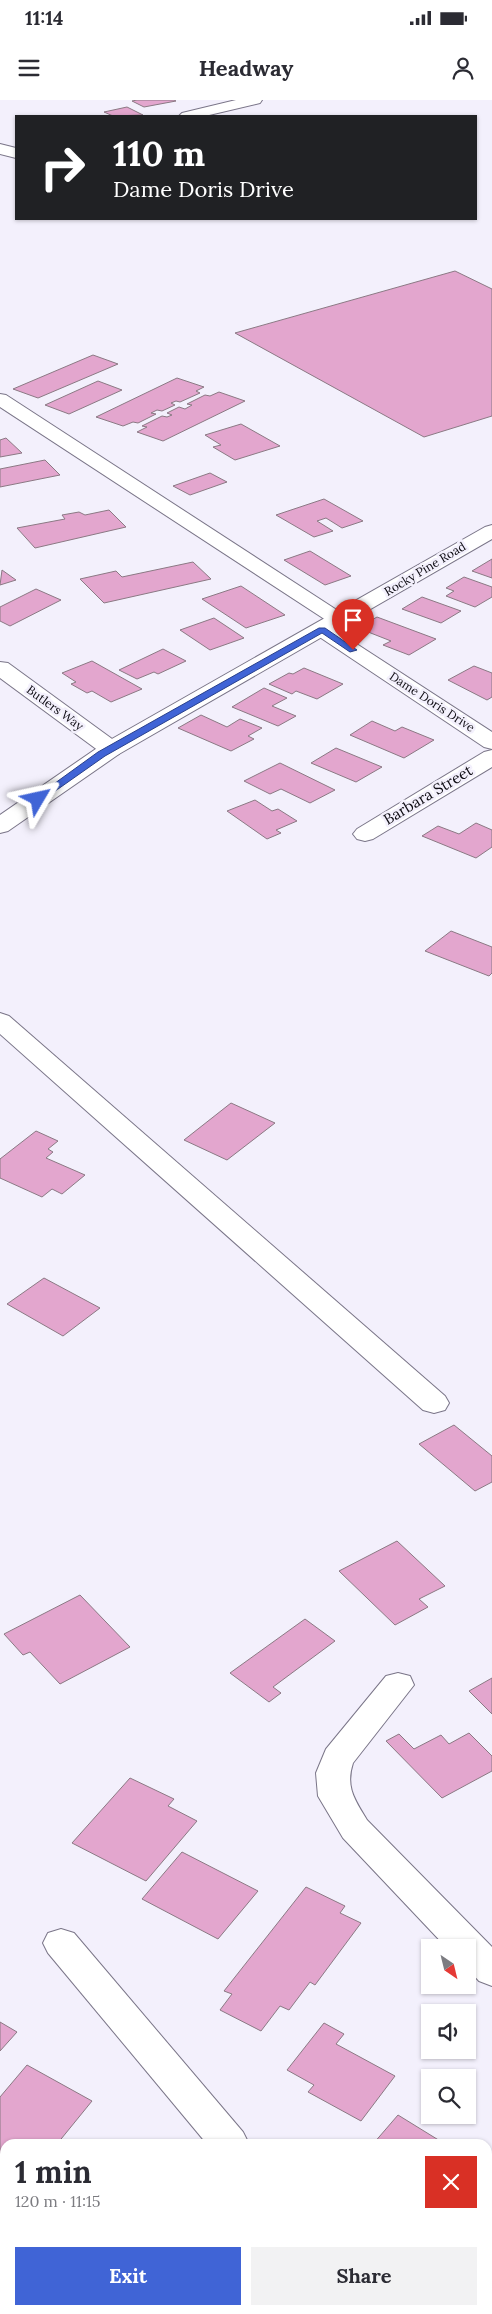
<!DOCTYPE html>
<meta charset="utf-8">
<style>
:root{--surface:#fff;--page:#f2f2f3;--text:#2b2b33;--muted:#7c7c81;--accent:#4064d6}
body{margin:0;font-family:Lora,serif;background:var(--page);color:var(--text);height:100vh;display:flex;flex-direction:column;font-size:19px;white-space:nowrap}
*{box-sizing:border-box;margin:0}
p{font-size:16px;color:var(--muted)}
.icon{flex:none;width:28px;height:28px;fill:none;stroke:currentColor;stroke-width:2;stroke-linecap:round;stroke-linejoin:round}
.map{position:relative;flex:1;overflow:hidden}
.sheet{position:absolute;left:0px;top:2039px;width:492px;height:176px;display:flex;flex-direction:column;background:var(--surface);border-radius:15px 15px 0 0;box-shadow:0 1px 4px #0004}
.sheet>*{flex:none}
.banner{position:absolute;left:15px;top:15px;width:462px;height:105px;border-radius:0px;box-shadow:0 1px 4px #0004;background:#202124;color:#fff;overflow:hidden}
.needle{width:32px;rotate:145deg}
.buttons{position:absolute;left:421px;top:1839px;display:grid;gap:10px}
.buttons a{display:grid;place-items:center;width:55px;height:55px;border-radius:0px;background:var(--surface);box-shadow:0 1px 4px #0004;font-size:25px}
.pin{position:absolute;display:grid;place-items:center;width:42px;height:42px;color:#fff;margin:-51px -21px;border-radius:50% 50% 50% 0;rotate:-45deg;box-shadow:0 0 5px #0007}
.pin .icon{rotate:45deg}
.me{position:absolute;width:55px;margin:-28px;rotate:54deg;stroke-linejoin:round;filter:drop-shadow(0 0 4px #0008)}
.turn{display:flex;align-items:center;gap:18px;height:105px;padding:0 15px;font-size:22px}
.turn .icon{width:65px;height:65px;stroke-width:2.5}
.turn b{display:block;font-size:35px;line-height:42px}
.round{display:grid;place-items:center;flex:none;width:52px;height:52px;border-radius:0px;background:var(--page)}
.summary{display:flex;align-items:center;justify-content:space-between;height:85px;padding:0 15px}
h1{font-size:30px;font-weight:700;line-height:38px}
.action{display:flex;gap:10px;margin-top:auto;padding:10px 15px}
.action a{flex:1;height:58px;border-radius:0px;background:var(--accent);color:#fff;font-size:20px;font-weight:700;line-height:58px;text-align:center}
.action a+a{background:var(--page);color:var(--text)}
.status{display:flex;justify-content:space-between;align-items:center;height:35px;padding:0 25px;background:var(--surface);direction:ltr}
.status svg{height:14px;fill:currentColor}
header{display:flex;justify-content:space-between;align-items:center;height:65px;padding:0 15px;background:var(--surface);font-size:22px;font-weight:700}
.map>svg:first-child{display:block}
.building{fill:#e3a6ce;stroke:#8b7984}
.lines{fill:none;stroke-linecap:round;stroke-linejoin:round}
.minor-casing{stroke:#7a7588;stroke-width:2}
.tertiary-casing{stroke:#7a7588;stroke-width:2}
.minor{fill:#fff;fill-rule:evenodd}
.tertiary{fill:#fff;fill-rule:evenodd}
.route{fill:#4064d6;stroke:#2a418b}
.labels{text-anchor:middle;stroke-width:5;stroke-linejoin:round;paint-order:stroke}
.far-street-label{font-size:12px;fill:#0c0a11;stroke:#f3f0fc}
.street-label{font-size:15px;fill:#0c0a11;stroke:#f3f0fc}
</style>
<div class="status"><b>11:14</b><svg viewBox="0 0 49 12"><path d="M0 12V9h3v3zM5 12V6h3v6zM10 12V3h3v9zM15 12V0h3v12zM26 1h20v11H26zM47 4h2v5h-2z"/></svg></div>
<header><svg class="icon" aria-label="menu" viewBox="0 0 24 24"><path d="M4 6h16M4 12h16M4 18h16"/></svg>Headway<svg class="icon" aria-label="person" viewBox="0 0 24 24"><circle cx="12" cy="8" r="4"/><path d="M4 21q1-7 8-7t8 7"/></svg></header>
<div class="map">
<svg width="492" height="2214" viewBox="0 0 492 2214">
<rect width="100%" height="100%" fill="#f3f0fc"/>
<g class="building">
<polygon points="137,0 174,0 176,1 144,7 132,1"/>
<polygon points="127,7 143,15 113,16 104,12"/>
<polygon points="455,171 492,189 492,316 424,337 235,233"/>
<polygon points="93,255 118,264 38,298 13,289"/>
<polygon points="177,278 204,287 196,291 200,293 180,302 176,301 171,303 175,305 162,311 157,310 151,313 156,314 138,323 133,322 123,326 96,317"/>
<polygon points="98,281 122,290 69,314 45,305"/>
<polygon points="219,292 245,301 163,341 137,332 147,327 142,326 162,316 167,317 172,315 167,313 179,307 185,309 192,305 187,304 205,295 210,296"/>
<polygon points="241,324 280,346 235,360 213,347 221,345 205,335"/>
<polygon points="6,338 22,353 0,357 0,340"/>
<polygon points="45,360 60,375 0,387 0,369"/>
<polygon points="210,373 227,382 190,395 173,386"/>
<polygon points="324,399 363,421 342,428 326,418 317,421 333,431 314,437 276,415"/>
<polygon points="109,410 126,427 35,448 17,428 65,419 62,415 79,412 85,415"/>
<polygon points="310,451 351,476 325,485 284,460"/>
<polygon points="492,459 492,478 472,471"/>
<polygon points="193,462 211,479 104,503 80,479 116,471 122,477"/>
<polygon points="2,470 16,480 0,485"/>
<polygon points="464,477 492,487 492,497 475,507 446,496 454,491 446,488"/>
<polygon points="241,486 285,515 246,528 202,499"/>
<polygon points="36,489 61,500 10,526 0,521 0,507"/>
<polygon points="422,497 461,511 441,523 402,509"/>
<polygon points="377,517 436,539 409,555 383,545 391,541 358,528"/>
<polygon points="214,518 244,538 210,550 180,530"/>
<polygon points="163,549 186,561 158,574 154,572 137,579 119,570"/>
<polygon points="92,561 142,589 111,602 92,591 87,593 71,584 76,582 62,573"/>
<polygon points="474,566 492,573 492,597 487,600 448,580"/>
<polygon points="304,568 343,584 317,599 296,591 292,594 269,584 289,573 293,574"/>
<polygon points="264,588 287,598 272,606 296,616 278,626 232,607"/>
<polygon points="201,615 227,627 240,619 262,628 248,636 254,639 231,651 178,628"/>
<polygon points="372,621 395,631 402,627 434,640 404,658 350,635"/>
<polygon points="336,648 382,667 356,682 311,663"/>
<polygon points="280,663 335,690 310,703 281,689 270,694 244,681"/>
<polygon points="255,700 272,711 278,709 297,721 276,730 281,733 267,739 227,711"/>
<polygon points="476,723 492,730 492,747 476,758 422,736 438,726 459,734"/>
<polygon points="451,831 492,847 492,873 489,876 425,851"/>
<polygon points="231,1003 275,1023 227,1060 184,1040"/>
<polygon points="36,1031 58,1041 48,1049 53,1052 46,1058 85,1075 62,1094 52,1089 42,1097 0,1078 0,1059"/>
<polygon points="44,1178 100,1208 63,1236 7,1204"/>
<polygon points="454,1325 492,1356 492,1382 475,1391 419,1344"/>
<polygon points="397,1441 445,1486 419,1499 428,1507 395,1525 339,1471"/>
<polygon points="80,1495 130,1547 60,1584 30,1552 23,1555 4,1534"/>
<polygon points="305,1519 335,1541 273,1587 281,1593 269,1602 230,1573"/>
<polygon points="492,1578 492,1614 469,1591"/>
<polygon points="469,1633 492,1656 492,1671 442,1698 386,1641 399,1634 414,1649 441,1635 449,1644"/>
<polygon points="130,1678 174,1699 168,1706 197,1721 146,1781 72,1743"/>
<polygon points="182,1752 258,1791 218,1839 142,1799"/>
<polygon points="306,1787 345,1806 340,1813 361,1823 315,1885 310,1882 289,1910 280,1906 261,1931 220,1910 232,1894 224,1891"/>
<polygon points="0,1922 17,1932 0,1951"/>
<polygon points="324,1923 344,1934 336,1944 395,1976 361,2021 308,1992 314,1985 287,1970"/>
<polygon points="27,1965 92,2001 57,2044 5,2044 5,2109 0,2115 0,1997"/>
<polygon points="398,2015 445,2044 373,2044"/>
<polygon points="492,2107 492,2187 488,2184 488,2113"/>
<polygon points="150,2210 219,2210 216,2214 156,2214"/>
</g>
<g class="lines">
<g class="minor-casing">
<g id="minor">
<polygon points="236,0 262,0 260,3 205,16 179,16 182,13"/>
<polygon points="0,44 16,48 16,58 0,54"/>
<polygon points="0,294 6,295 346,516 349,520 346,524 339,526 332,524 0,307"/>
<polygon points="322,524 329,526 492,632 492,649 484,647 315,534 312,530 315,526"/>
<polygon points="0,562 8,563 119,644 122,649 119,654 111,656 103,654 0,578"/>
<polygon points="492,650 492,667 373,739 365,741 357,739 353,734 357,729 484,652"/>
<polygon points="0,913 9,916 445,1296 449,1303 445,1310 434,1313 423,1310 0,934"/>
<path d="M398 1573 410 1576 414 1585 353 1663C345 1687 355 1700 367 1720L492 1847V1886L479 1881 468 1869V1848H447L343 1738 318 1696 316 1673 326 1649 386 1576Z"/>
<polygon points="61,1829 74,1833 243,2032 249,2044 207,2044 48,1853 43,1843 48,1833"/>
<polygon points="350,2210 392,2210 394,2214 352,2214"/>
</g>
</g>
<g class="tertiary-casing">
<polygon id="tertiary" points="492,425 492,439 119,654 8,731 0,733 0,715 103,644 485,427"/>
</g>
<use href="#minor" class="minor"/>
<use href="#tertiary" class="tertiary"/>
</g>
<polygon class="route" points="319,528 325,528 357,550 350,552 322,533 105,656 41,701 33,699 98,652"/>
<g class="labels">
<g class="far-street-label">
<text transform="translate(425 469) rotate(-31)" y="4">Rocky Pine Road</text>
<text transform="translate(432 602) rotate(33)" y="4">Dame Doris Drive</text>
<text transform="translate(55 608) rotate(36)" y="4">Butlers Way</text>
</g>
<g class="street-label">
<text transform="translate(428 695) rotate(-31)" y="5">Barbara Street</text>
</g>
</g>
</svg>
<div class="buttons">
<a><svg class="needle" viewBox="-14 -14 28 28"><path d="M0-13l5 13h-10z" fill="#e53935"/><path d="M0 13l5-13h-10z" fill="#7c7c81"/></svg></a>
<a><svg class="icon" aria-label="sound" viewBox="0 0 24 24"><path d="M4 9h4l5-4v14l-5-4H4zM17 9q2 3 0 6"/></svg></a>
<a><svg class="icon" aria-label="search" viewBox="0 0 24 24"><circle cx="10" cy="10" r="6"/><path d="M15 15l6 6"/></svg></a>
</div>
<div class="pin" style="left:353px;top:550px;background:#d93025"><svg class="icon" aria-label="arrive" viewBox="0 0 24 24"><path d="M6 21V4h12l-3 4 3 4H6"/></svg></div>
<svg class="me" style="left:38px;top:699px" viewBox="-20 -20 40 40"><path d="M0-17L14 15 0 8-14 15z" fill="#4064d6" stroke="#fff" stroke-width="4"/></svg>
<div class="banner">
<div class="turn"><svg class="icon" aria-label="right" viewBox="0 0 24 24"><path d="M7 20v-9h11M14 6l5 5-5 5"/></svg><div><b>110 m</b>Dame Doris Drive</div></div>
</div>
<section class="sheet">
<div class="summary"><div><h1>1 min</h1><p>120 m · 11:15</p></div><a class="round" style="background:#d93025;color:#fff"><svg class="icon" aria-label="close" viewBox="0 0 24 24"><path d="M6 6l12 12M18 6L6 18"/></svg></a></div>
<div class="action"><a>Exit</a><a>Share</a></div>
</section>
</div>
